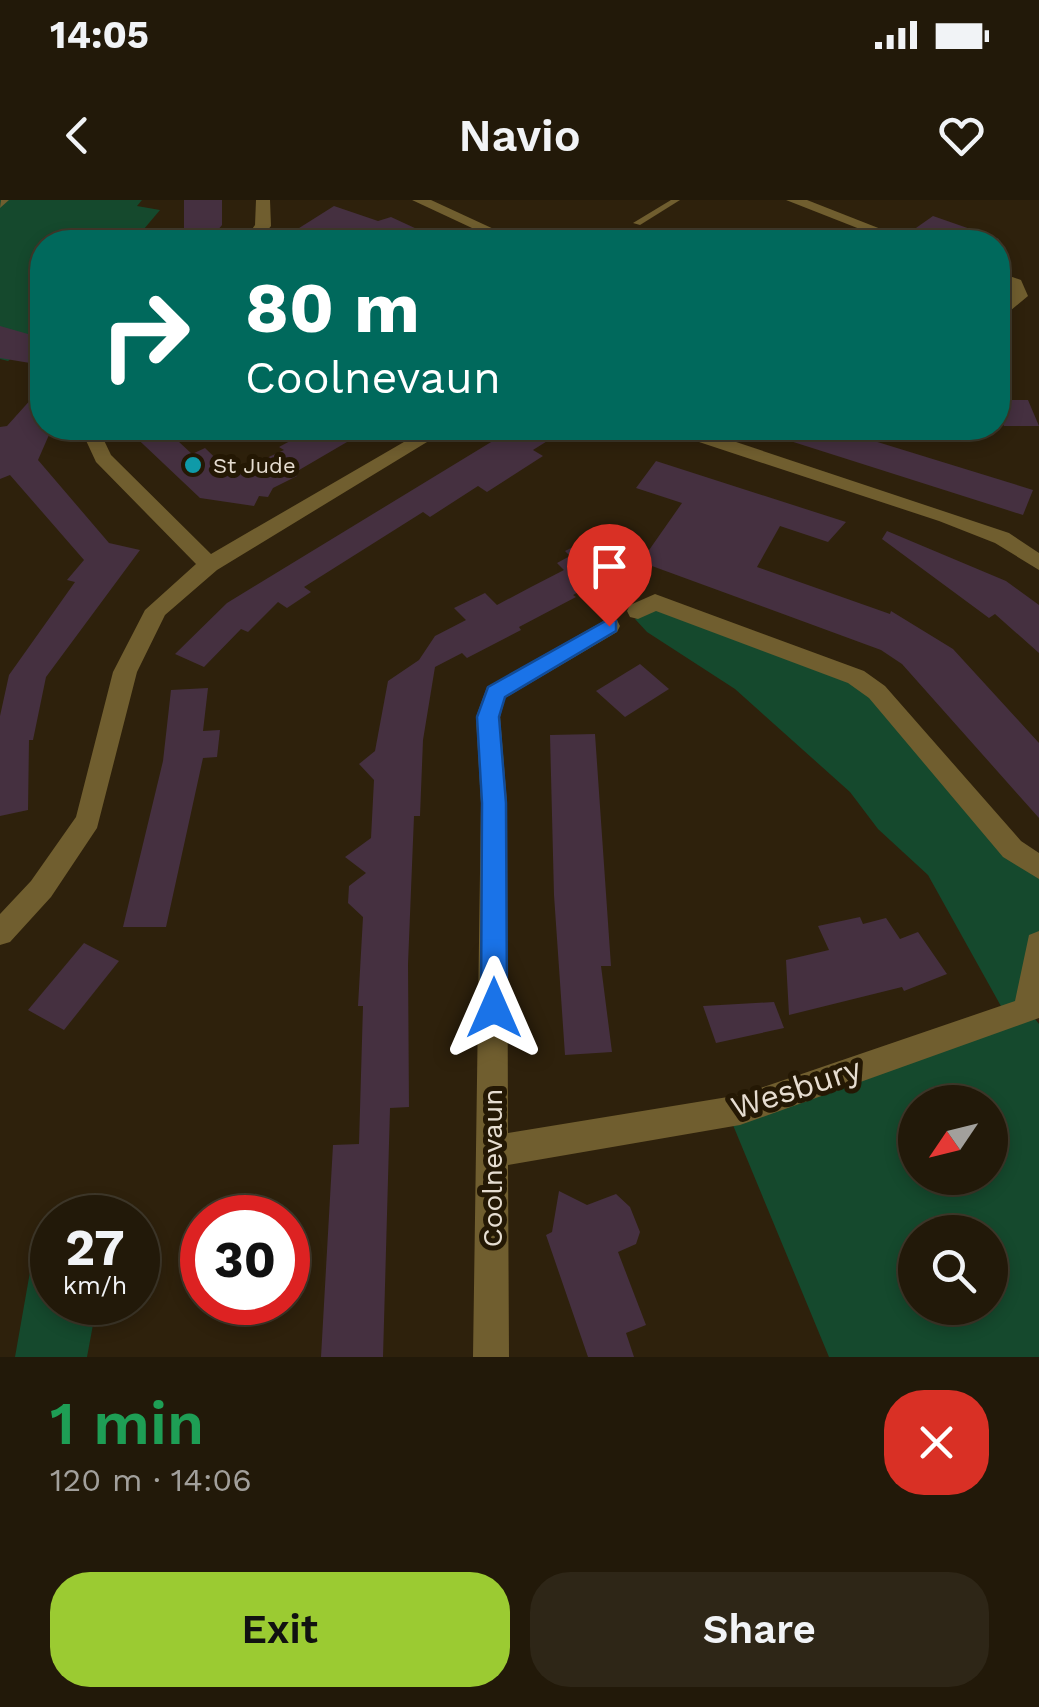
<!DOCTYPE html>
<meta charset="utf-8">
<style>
:root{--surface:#221909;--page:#2e2617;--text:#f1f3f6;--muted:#a2a09c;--line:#3f382a;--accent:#9bcb32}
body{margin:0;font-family:"Work Sans",sans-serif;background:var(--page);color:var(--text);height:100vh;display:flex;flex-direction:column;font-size:38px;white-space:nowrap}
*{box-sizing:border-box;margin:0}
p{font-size:32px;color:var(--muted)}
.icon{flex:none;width:55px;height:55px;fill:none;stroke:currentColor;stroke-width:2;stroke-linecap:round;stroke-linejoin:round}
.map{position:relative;height:1157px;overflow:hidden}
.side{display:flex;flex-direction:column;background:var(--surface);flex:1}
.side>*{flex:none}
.banner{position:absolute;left:30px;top:30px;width:980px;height:210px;border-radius:40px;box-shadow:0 5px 15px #0003,0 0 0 2px var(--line);background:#00695c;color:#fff;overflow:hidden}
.needle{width:65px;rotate:235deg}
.buttons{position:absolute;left:898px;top:885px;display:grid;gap:20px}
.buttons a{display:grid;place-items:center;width:110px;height:110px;border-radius:50%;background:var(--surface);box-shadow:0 5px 15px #0003,0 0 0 2px var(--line);font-size:50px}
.speed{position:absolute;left:30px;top:995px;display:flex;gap:20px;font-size:50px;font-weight:700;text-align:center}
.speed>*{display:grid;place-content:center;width:130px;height:130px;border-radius:50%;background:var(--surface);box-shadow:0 5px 15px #0003,0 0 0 2px var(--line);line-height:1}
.speed small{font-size:25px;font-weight:400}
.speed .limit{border:15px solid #d22;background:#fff;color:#111}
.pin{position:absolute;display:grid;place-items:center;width:85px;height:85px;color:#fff;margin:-102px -42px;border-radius:50% 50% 50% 0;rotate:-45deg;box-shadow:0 0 10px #0007}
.pin .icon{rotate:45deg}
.me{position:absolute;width:110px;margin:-55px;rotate:0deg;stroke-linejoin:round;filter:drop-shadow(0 0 8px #0008)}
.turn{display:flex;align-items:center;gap:35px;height:210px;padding:0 50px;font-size:45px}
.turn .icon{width:130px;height:130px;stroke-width:2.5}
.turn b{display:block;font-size:70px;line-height:85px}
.round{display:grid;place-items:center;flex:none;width:105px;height:105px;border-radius:40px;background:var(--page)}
.summary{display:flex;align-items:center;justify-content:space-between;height:170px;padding:0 50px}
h1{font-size:60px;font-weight:600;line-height:75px;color:#1e9e55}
.cta{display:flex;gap:20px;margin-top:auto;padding:20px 50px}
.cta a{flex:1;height:115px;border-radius:40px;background:var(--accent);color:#111;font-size:40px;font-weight:600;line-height:115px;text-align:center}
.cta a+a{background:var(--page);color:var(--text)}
.status{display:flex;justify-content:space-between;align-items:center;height:70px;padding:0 50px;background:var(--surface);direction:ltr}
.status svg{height:28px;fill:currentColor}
header{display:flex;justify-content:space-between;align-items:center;height:130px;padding:0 50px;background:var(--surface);font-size:45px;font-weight:600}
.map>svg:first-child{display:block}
.green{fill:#15492d;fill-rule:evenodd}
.building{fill:#453040}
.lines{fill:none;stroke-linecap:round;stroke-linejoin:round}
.lane{fill:#705e2f;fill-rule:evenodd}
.street{fill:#705e2f;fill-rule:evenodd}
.route{fill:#1a73e8;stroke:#114b97;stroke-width:2.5}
.culture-dot{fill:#0f9aa8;stroke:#241804;stroke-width:4}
.labels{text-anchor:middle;stroke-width:10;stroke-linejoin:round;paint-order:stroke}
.far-poi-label{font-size:22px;fill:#e6ddd1;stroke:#241804;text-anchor:start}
.street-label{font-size:28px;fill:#e6ddd1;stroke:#241804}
.near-street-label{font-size:32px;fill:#e6ddd1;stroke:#241804}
</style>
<div class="status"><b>14:05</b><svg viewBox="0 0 49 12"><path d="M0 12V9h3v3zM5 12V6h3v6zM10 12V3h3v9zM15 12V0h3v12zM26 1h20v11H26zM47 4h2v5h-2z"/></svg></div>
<header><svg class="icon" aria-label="back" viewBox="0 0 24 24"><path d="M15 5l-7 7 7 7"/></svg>Navio<svg class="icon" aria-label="heart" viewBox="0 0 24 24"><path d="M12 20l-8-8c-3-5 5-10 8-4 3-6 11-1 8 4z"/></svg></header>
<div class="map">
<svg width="1039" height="1157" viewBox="0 0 1039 1157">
<rect width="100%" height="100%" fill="#2e210c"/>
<g class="green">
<polygon points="0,0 142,0 137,6 160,10 133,42 42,42 42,133 8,161 0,159"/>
<path d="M655 402 855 477 1039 668V742L1028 810 1039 824V1157H829L728 913 1007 817 928 675 878 629 850 592 735 489 647 432 635 419ZM915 902H990V978H915ZM915 1032H990V1108H915Z"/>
<polygon points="52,1031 52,1102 97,1103 87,1157 15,1157 37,1032"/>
</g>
<g class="building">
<polygon points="184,0 222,0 222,25 208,42 184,42"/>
<polygon points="334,6 378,21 391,17 445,42 277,42"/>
<polygon points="933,16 999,39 998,42 918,42 906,35"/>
<polygon points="0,126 42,138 42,165 0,158"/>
<polygon points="42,187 42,228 52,228 38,260 109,343 140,350 46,477 33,540 29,540 28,610 0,616 0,516 9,475 75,382 67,380 84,360 10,275 0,279 0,227 7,226"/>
<polygon points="998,200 1028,200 1039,226 1004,226 998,214"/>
<polygon points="126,228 164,228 192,254 205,248 232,274 284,250 279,247 314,228 371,228 294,273 297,276 273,288 268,297 259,296 254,306 200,298"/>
<polygon points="514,228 568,228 533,250 543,256 487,292 478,286 430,317 423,312 304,387 311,392 287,408 278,402 248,432 241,429 204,467 175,454 227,403"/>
<polygon points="766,228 832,228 1033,290 1023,315 765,233"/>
<polygon points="656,261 846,322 828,342 780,326 757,367 890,414 891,411 953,449 1039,543 1039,618 902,464 881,450 641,362 646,354 573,395 576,397 519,427 521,430 467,458 462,453 435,467 423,540 420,616 414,616 408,764 409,907 390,908 383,1157 321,1157 333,945 359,944 363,806 358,806 363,717 348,703 349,686 366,673 345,657 371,638 374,580 359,564 375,551 388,481 419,460 435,436 466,420 454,408 485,393 497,405 531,387 564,370 557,363 570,356 565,351 614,326 647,353 682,303 636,288"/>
<polygon points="887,331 1006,381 1039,405 1039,453 995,414 989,418 882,339"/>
<polygon points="640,464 669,489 625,517 596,491"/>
<polygon points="208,488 203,531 220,530 217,557 203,558 166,727 123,727 163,561 171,490"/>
<polygon points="595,534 611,766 601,766 612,852 565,855 554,695 550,535"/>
<polygon points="860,717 863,724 886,718 900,739 918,732 947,774 904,791 902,787 789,815 786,760 829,750 818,726"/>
<polygon points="84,743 119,761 64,830 28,810"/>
<polygon points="774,802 784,828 716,843 703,806"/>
<polygon points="559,991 587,1005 616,994 630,1007 640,1032 636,1044 618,1052 646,1125 626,1133 634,1157 588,1157 546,1035 552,1032"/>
</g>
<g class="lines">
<g class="lane">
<polygon points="1,0 9,0 0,8"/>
<polygon points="671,0 680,0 640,25 633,23"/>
</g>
<g class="street">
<polygon points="256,0 270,0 271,26 258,42 243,42 255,25"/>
<polygon points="412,0 431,0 522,42 502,42"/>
<polygon points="786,0 807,0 914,42 893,42"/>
<polygon points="998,72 1021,80 1028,96 998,121 998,108 1011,95 1008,86 998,82"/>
<polygon points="86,228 104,228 101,234 111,255 211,354 428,228 450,228 217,370 165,415 137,472 97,628 51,697 10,742 0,745 0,714 31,681 76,617 113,472 145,410 196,364 96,262 83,234"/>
<polygon points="706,232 1009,333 1039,353 1039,370 995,343 939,321 699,242 697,238"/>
<polygon points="655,394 864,471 885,486 1021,641 1039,653 1039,679 1003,657 869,498 848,483 656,411 638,419 630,417 627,411 630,405"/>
<polygon points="609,418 617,420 620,426 617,432 505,498 500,517 507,603 508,933 740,895 1015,801 1029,735 1039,731 1039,818 740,925 508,965 509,1157 473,1157 481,603 476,517 487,487"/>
</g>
</g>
<polygon class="route" points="609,419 616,421 616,431 505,497 499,517 506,603 507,808 504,817 494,821 485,817 481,808 482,603 477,517 488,487"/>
<circle class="culture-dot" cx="193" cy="265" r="10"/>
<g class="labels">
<g class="far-poi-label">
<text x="213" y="273">St Jude</text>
</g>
<g class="street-label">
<text transform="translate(492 968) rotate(-90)" y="10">Coolnevaun</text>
</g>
<g class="near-street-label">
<text transform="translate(796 888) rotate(-18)" y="11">Wesbury</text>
</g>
</g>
</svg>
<div class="buttons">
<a><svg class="needle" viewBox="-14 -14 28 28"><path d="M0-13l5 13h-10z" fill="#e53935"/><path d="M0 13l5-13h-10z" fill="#a2a09c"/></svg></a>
<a><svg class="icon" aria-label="search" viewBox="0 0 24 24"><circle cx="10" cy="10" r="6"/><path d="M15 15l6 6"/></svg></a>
</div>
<div class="speed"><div>27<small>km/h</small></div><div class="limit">30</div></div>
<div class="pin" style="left:609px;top:426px;background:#d93025"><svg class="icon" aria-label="arrive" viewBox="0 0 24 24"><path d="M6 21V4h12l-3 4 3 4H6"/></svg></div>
<svg class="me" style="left:494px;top:808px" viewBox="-20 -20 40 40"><path d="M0-17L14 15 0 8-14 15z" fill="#1a73e8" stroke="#fff" stroke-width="4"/></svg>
<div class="banner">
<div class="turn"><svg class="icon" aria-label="right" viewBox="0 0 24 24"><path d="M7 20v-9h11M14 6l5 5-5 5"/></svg><div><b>80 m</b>Coolnevaun</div></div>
</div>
</div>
<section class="side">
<div class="summary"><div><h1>1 min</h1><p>120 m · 14:06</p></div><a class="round" style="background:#d93025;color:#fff"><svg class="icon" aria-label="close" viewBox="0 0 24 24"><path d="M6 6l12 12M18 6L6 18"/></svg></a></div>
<div class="cta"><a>Exit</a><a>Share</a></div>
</section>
